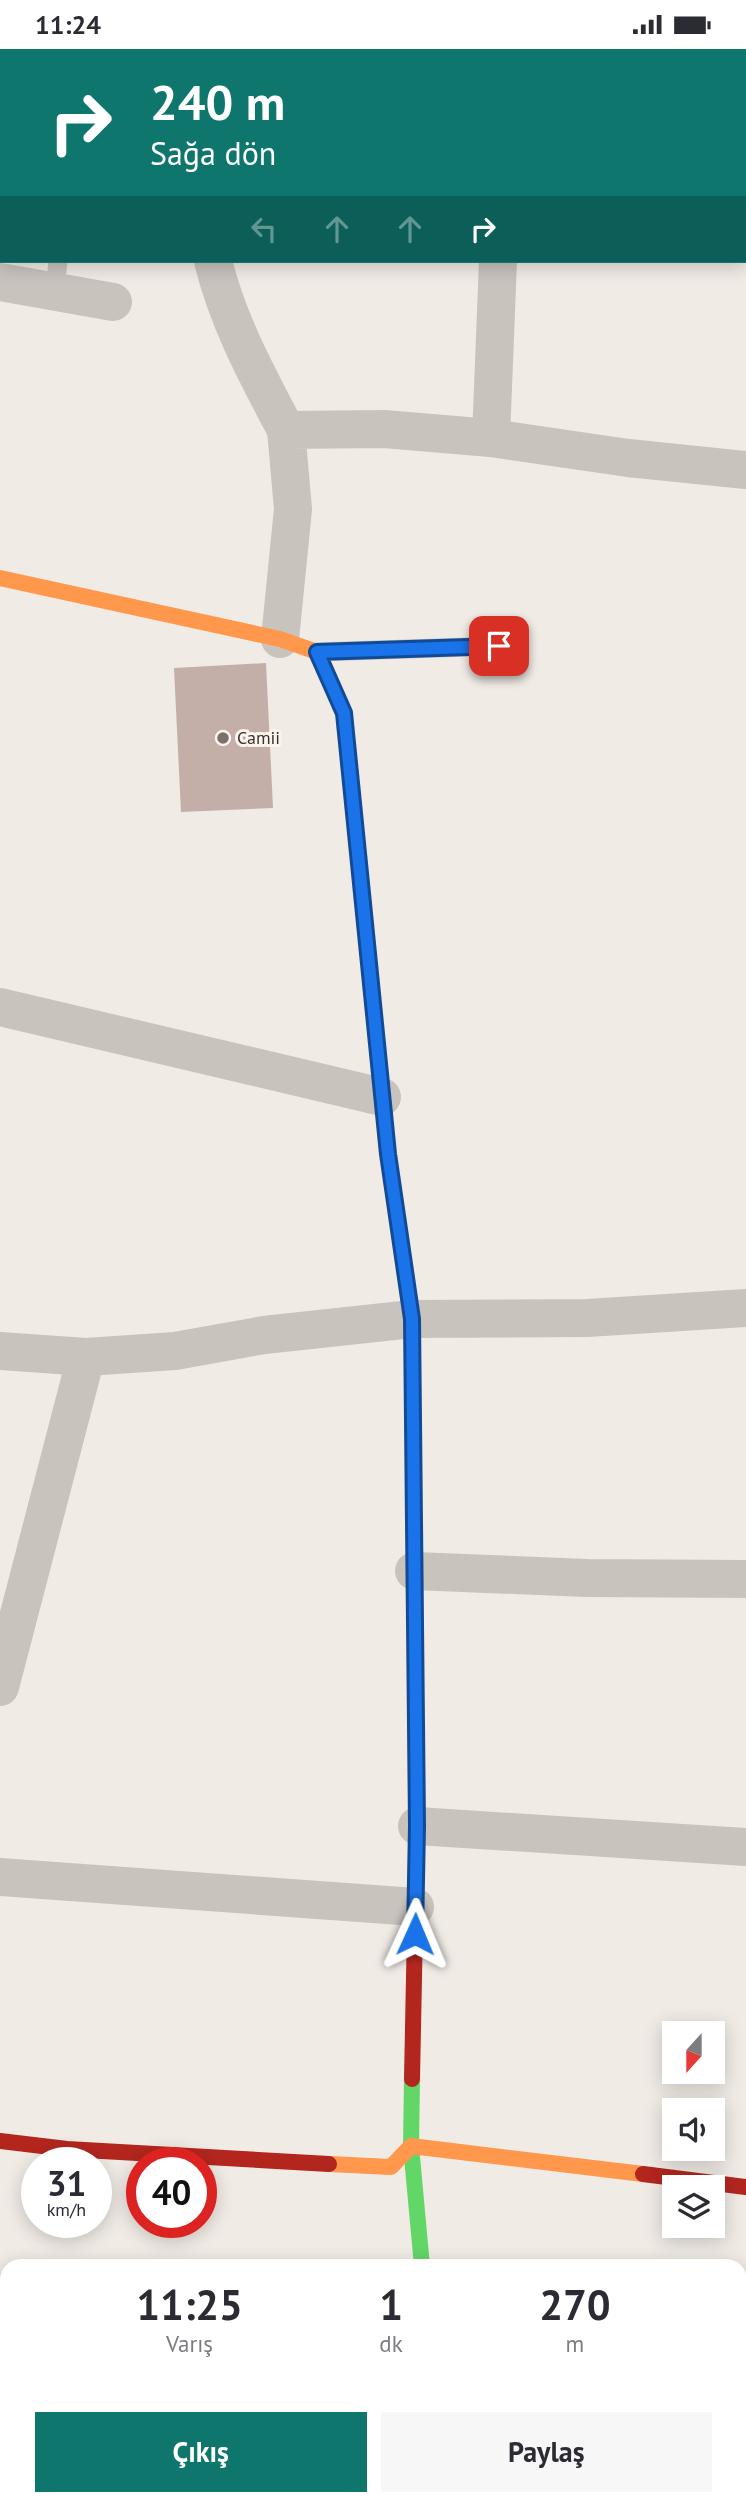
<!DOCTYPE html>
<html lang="tr">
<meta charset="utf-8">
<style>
:root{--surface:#fff;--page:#f7f7f7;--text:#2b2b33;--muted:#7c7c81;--accent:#0f766e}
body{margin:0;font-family:"PT Sans",sans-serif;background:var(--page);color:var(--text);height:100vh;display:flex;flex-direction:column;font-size:26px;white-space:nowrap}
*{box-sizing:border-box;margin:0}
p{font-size:23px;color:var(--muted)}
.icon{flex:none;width:38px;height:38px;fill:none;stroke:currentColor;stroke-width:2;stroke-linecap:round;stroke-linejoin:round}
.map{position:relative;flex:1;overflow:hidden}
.details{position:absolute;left:0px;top:2210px;width:747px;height:247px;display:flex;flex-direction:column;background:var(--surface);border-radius:21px 21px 0 0;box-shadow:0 4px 18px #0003}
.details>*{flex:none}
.guide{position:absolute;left:0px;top:0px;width:747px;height:214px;box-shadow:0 4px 18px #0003;background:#0f766e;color:#fff;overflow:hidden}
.needle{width:46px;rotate:201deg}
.tools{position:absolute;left:662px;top:1972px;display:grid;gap:14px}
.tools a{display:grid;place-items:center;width:63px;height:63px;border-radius:0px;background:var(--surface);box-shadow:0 4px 18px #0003;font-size:35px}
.speed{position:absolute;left:21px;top:2098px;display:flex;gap:14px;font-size:35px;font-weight:700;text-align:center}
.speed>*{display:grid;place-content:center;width:91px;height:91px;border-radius:50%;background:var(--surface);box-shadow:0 4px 18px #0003;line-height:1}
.speed small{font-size:18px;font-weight:400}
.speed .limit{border:10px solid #d22;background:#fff;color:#111}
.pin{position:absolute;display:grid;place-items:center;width:60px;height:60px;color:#fff;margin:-30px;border-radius:14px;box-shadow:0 4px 10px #0006}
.me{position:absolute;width:77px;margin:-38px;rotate:1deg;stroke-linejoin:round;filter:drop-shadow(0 0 5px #0008)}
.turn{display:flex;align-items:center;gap:24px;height:147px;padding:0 35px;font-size:32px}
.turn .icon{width:91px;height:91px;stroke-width:2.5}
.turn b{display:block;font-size:49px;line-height:60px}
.lanes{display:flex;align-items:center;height:66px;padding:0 35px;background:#0003;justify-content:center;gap:35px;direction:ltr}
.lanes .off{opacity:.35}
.eta{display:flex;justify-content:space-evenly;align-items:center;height:119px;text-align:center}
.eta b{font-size:42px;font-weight:800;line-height:49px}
.cta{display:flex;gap:14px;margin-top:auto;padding:14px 35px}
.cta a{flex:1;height:80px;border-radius:0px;background:var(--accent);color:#fff;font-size:28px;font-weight:800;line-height:80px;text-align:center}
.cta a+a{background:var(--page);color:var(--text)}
.status{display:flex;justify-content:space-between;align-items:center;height:49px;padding:0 35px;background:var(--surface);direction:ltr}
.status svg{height:19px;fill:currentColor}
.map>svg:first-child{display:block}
.building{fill:#c3afa7}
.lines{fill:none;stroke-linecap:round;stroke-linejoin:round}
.lane{stroke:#c9c3be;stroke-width:19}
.street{stroke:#c9c3be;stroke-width:38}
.fast{stroke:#63d668;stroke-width:16}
.slow{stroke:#ff974d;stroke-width:16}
.jam{stroke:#b3261e;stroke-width:16}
.route-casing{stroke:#114b97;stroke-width:18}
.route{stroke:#1a73e8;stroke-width:12}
.poi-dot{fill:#7a716c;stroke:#fbf5ee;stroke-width:2.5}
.labels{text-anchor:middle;stroke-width:6;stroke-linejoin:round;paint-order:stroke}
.poi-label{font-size:18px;fill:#3b302b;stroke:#fbf5ee;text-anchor:start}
</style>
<div class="status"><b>11:24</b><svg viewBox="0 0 49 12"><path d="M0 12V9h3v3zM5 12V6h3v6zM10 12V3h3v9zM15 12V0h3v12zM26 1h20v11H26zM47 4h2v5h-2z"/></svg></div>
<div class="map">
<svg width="746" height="2456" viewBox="0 0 746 2456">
<rect width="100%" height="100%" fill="#f0ebe5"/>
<polygon class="building" points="266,614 273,759 181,763 174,619"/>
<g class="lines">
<g class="lane">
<polyline points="0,71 2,71"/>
<polyline points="55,242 58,212"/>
<polyline points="317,603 499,597"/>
</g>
<g class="street">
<polyline points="200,0 200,2"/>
<polyline points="506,2 506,0"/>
<path d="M213 212C228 273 257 326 286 381"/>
<polyline points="0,233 113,253"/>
<polyline points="491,389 498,212"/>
<polyline points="280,590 293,460 286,381 384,380 491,389 628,409 746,421"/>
<polyline points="0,958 382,1048"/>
<polyline points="0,1302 86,1308 175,1302 264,1286 412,1270 587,1269 746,1259"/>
<polyline points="414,1522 587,1529 746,1530"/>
<polyline points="0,1638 86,1308"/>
<polyline points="417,1777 746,1798"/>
<polyline points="0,1828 415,1858"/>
<polyline points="740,2402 746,2374"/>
<polyline points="0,2414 7,2414"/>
<polyline points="435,2450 435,2456"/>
<polyline points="732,2456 732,2450"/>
</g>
<g class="fast">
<polyline points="349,716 388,1105 412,1270 413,1399"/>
<polyline points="412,2030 411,2097 422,2217"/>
</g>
<g class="slow">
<polyline points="0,529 280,590 317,603 344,664 349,716"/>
<polyline points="413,1399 416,1671"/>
<polyline points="329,2115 391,2118 411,2097 643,2125"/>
</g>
<g class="jam">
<polyline points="412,2030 417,1777 416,1671"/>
<polyline points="0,2092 67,2100 329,2115"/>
<polyline points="643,2125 746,2138"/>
</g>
</g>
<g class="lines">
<g class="route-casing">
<polyline id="route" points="415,1885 417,1777 412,1270 388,1105 344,664 317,603 499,597"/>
</g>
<use href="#route" class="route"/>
</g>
<circle class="poi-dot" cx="223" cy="689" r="7"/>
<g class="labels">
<g class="poi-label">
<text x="237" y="695">Camii</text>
</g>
</g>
</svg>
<div class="tools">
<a><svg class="needle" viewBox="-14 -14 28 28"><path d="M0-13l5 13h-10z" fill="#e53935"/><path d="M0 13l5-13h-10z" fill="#7c7c81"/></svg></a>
<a><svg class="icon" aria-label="sound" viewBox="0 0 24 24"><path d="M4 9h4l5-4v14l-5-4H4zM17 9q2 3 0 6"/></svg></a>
<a><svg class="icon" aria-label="layers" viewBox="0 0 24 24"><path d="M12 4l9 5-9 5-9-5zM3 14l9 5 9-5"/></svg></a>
</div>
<div class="speed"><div>31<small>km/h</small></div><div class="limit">40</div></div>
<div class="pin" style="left:499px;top:597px;background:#d93025"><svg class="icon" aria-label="arrive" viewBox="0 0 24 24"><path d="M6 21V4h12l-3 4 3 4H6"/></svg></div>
<svg class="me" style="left:415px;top:1885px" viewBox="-20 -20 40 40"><path d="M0-17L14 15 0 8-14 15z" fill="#1a73e8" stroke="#fff" stroke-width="4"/></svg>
<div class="guide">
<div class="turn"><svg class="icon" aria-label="right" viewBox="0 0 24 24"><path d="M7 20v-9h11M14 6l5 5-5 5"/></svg><div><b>240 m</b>Sağa dön</div></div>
<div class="lanes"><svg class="icon off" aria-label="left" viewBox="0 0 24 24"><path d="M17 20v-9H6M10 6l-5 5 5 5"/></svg><svg class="icon off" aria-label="ahead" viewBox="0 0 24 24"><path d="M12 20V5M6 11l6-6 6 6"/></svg><svg class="icon off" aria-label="ahead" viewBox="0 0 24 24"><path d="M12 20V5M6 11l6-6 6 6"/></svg><svg class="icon" aria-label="right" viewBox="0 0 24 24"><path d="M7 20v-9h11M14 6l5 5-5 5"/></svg></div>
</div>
<section class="details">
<div class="eta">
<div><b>11:25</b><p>Varış</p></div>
<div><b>1</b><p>dk</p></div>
<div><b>270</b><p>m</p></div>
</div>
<div class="cta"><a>Çıkış</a><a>Paylaş</a></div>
</section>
</div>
